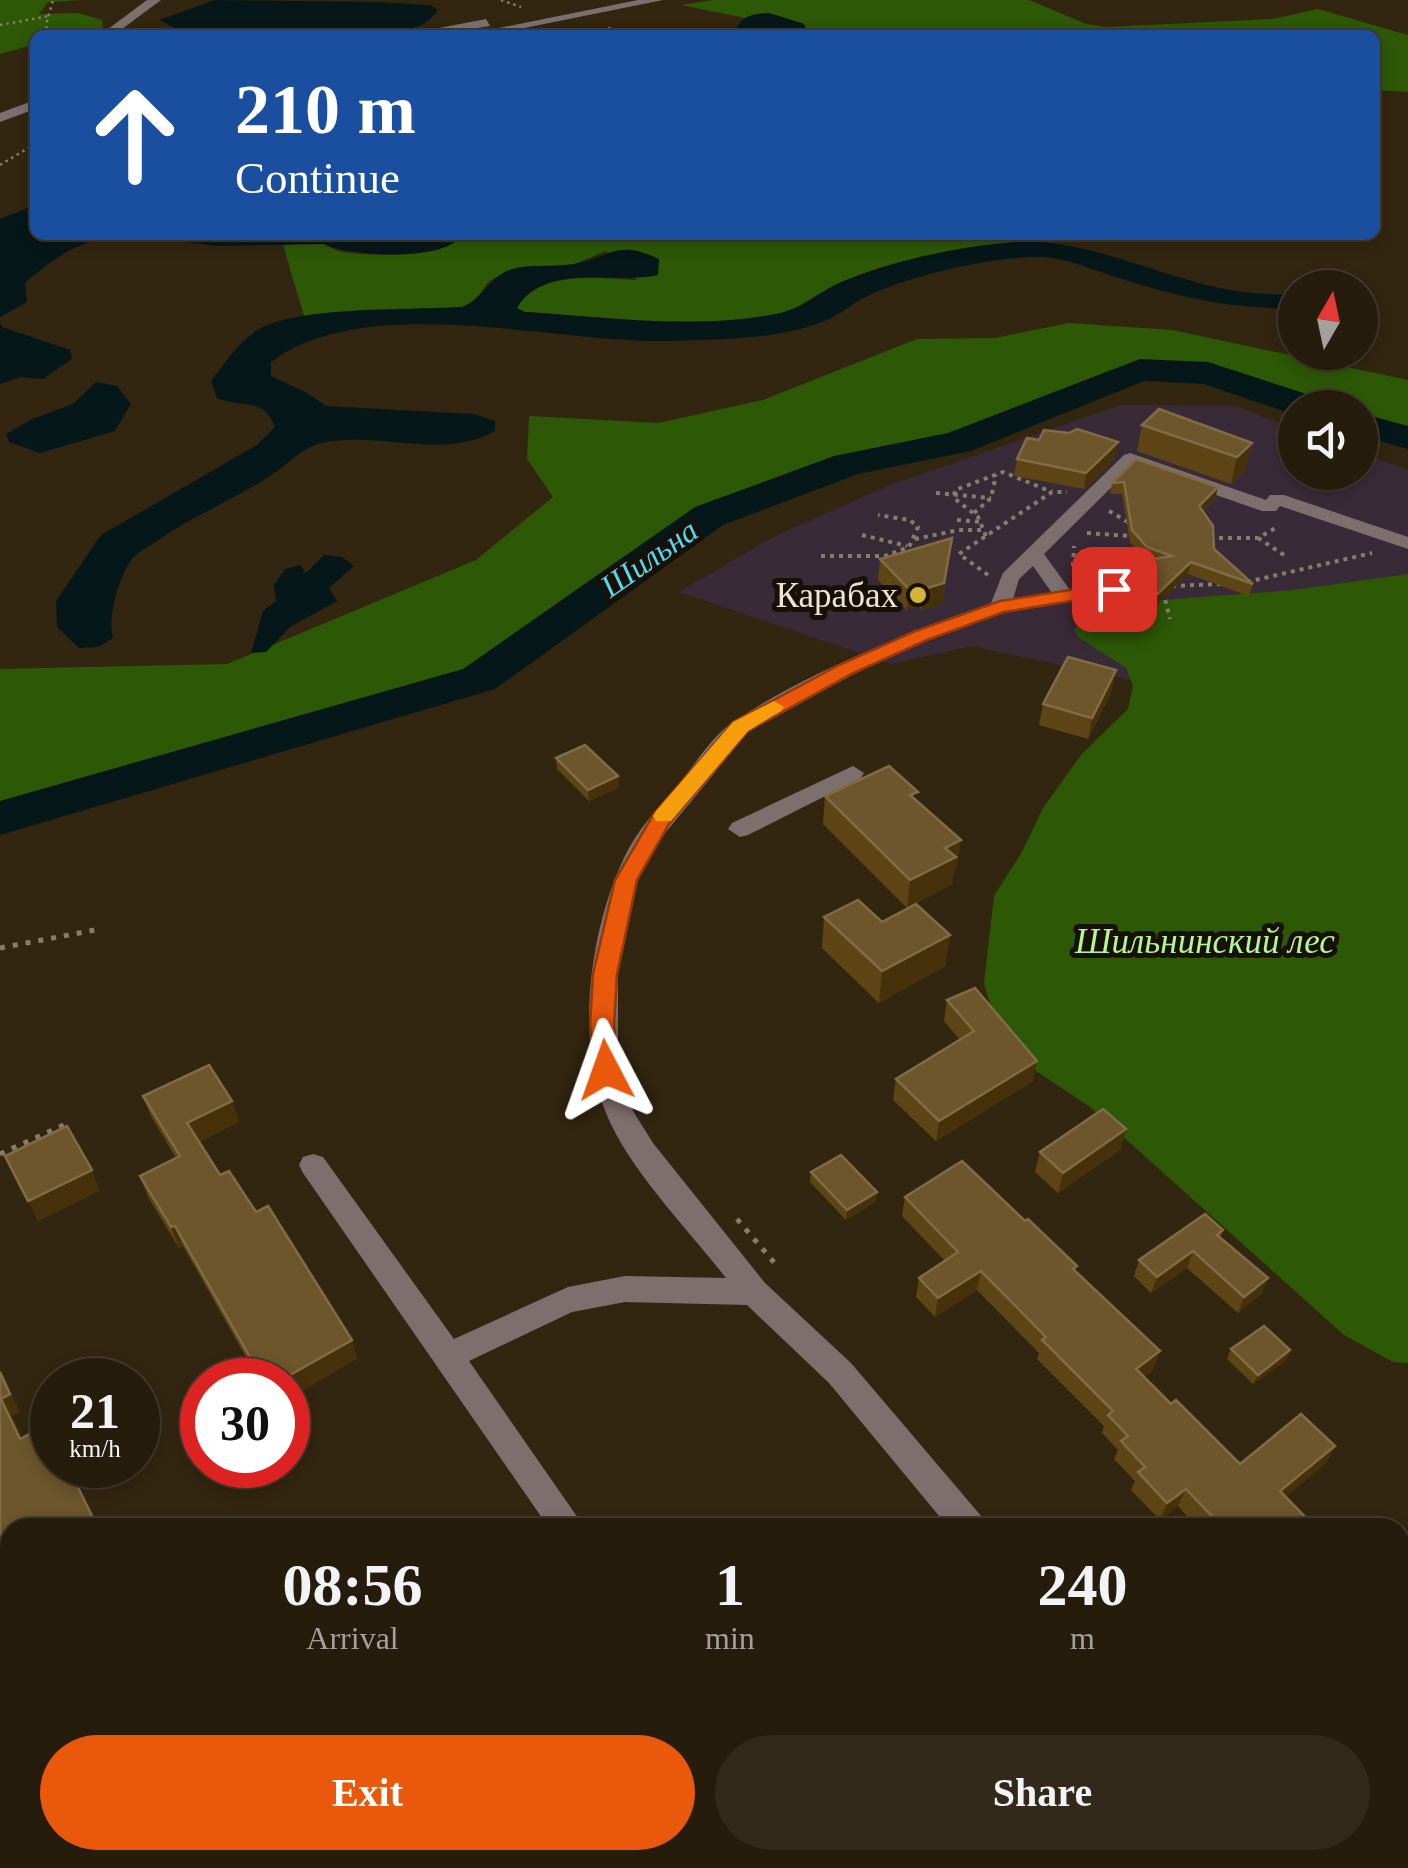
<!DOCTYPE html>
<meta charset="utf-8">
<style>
:root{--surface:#261c0c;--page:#32291a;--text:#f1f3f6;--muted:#a4a19d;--line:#423a2d;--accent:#ea580c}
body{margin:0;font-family:"Times New Roman",serif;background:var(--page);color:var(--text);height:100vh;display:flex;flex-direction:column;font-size:38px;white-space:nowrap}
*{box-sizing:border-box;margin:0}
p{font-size:32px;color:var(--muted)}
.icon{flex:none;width:55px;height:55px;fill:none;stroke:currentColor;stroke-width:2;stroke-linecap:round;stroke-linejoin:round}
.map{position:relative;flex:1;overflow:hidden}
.drawer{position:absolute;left:0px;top:1518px;width:1410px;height:352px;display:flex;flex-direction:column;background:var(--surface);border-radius:30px 30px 0 0;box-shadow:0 5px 15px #0003,0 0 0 2px var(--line)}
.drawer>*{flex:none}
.hud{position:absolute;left:30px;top:30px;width:1350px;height:210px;border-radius:15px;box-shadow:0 5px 15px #0003,0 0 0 2px var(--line);background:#1a4fa0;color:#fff;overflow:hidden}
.needle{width:65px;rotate:9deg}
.buttons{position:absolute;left:1278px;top:270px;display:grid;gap:20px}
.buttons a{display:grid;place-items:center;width:100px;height:100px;border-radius:50%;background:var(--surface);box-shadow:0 5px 15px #0003,0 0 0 2px var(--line);font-size:50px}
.speed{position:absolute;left:30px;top:1358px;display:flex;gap:20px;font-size:50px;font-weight:700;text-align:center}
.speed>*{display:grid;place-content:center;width:130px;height:130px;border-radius:50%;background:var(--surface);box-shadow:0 5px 15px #0003,0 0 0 2px var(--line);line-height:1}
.speed small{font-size:25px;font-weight:400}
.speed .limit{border:15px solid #d22;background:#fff;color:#111}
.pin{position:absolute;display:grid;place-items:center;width:85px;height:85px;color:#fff;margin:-42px;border-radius:20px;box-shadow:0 5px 15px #0006}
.me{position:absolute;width:110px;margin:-55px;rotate:356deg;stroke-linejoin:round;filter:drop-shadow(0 0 8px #0008)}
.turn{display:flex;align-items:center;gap:35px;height:210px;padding:0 40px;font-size:45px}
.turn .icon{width:130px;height:130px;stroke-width:2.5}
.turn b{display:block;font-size:70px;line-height:85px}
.eta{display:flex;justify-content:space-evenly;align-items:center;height:170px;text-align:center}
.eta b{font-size:60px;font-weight:800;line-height:70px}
.action{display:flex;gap:20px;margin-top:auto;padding:20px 40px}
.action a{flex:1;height:115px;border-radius:60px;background:var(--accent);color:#fff;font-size:40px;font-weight:800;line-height:115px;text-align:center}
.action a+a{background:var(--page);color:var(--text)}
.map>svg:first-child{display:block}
.commercial{fill:#392a37}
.green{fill:#2d5907}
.water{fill:#06171a}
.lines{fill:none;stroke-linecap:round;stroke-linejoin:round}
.river{fill:#06171a;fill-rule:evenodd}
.path-far2{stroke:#887d6b;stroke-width:2.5;stroke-dasharray:2.5 4;stroke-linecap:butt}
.path-far1{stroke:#887d6b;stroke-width:4;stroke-dasharray:4 5;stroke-linecap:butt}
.path{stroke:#887d6b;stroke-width:5;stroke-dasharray:5 8;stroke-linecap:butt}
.minor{fill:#7d6f6e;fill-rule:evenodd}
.wall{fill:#5e4516}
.shaded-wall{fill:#46310b}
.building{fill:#6d562b;stroke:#816c46;stroke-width:2.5}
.route{fill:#ea580c;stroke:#983908;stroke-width:2.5}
.slow{fill:#f59e0b}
.poi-dot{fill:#d5b535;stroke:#161007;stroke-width:4}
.labels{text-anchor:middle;stroke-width:10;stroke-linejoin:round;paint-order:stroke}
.far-water-label{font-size:32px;font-style:italic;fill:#53d8ef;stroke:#161007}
.poi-label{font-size:35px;fill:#ede4d7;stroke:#161007;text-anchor:end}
.park-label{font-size:35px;font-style:italic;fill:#b5f691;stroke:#161007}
</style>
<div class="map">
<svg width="1408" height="1868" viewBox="0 0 1408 1868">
<rect width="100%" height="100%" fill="#332610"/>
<polygon class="commercial" points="1121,405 1235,406 1295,429 1295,472 1360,472 1360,453 1408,470 1408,622 1198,694 971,646 892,664 679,592 773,537 890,485"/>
<g class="green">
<polygon points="0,0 81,0 48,2 39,14 78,13 102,20 103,30 98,35 35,35 35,44 0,54"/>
<polygon points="713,0 1029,0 1086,24 1107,27 1273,19 1318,9 1408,35 1408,92 1375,90 1375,35 833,35 807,31 804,24 769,13 745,18 681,5"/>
<path d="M462 235H1032L1030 241C978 244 899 259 851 278 825 288 805 309 776 314 694 330 607 317 524 312L516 308C542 269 597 278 637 280L606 251 574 264 512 269 489 281 474 302 462 307 304 316 283 245C295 245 311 241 323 244 328 245 333 249 338 251 365 257 446 259 462 235Z"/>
<polygon points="1069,323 1172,330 1408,380 1408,438 1360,424 1360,408 1312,407 1208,373 1140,370 958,443 848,464 709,516 479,679 0,818 0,669 227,664 476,560 553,497 527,459 529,416 658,423 763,400 917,339 995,338"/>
<polygon points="1408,574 1408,1363 1393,1362 1344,1335 1090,1107 1030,1067 994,1018 984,983 994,896 1022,852 1043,808 1081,755 1128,709 1133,686 1126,668 1078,637 1074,629 1082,623 1124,616 1126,607 1135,602 1294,590"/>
</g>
<g class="water">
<path d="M215 0 378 2 430 5 438 10C431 19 425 25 413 28 348 45 239 35 169 35L173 27 159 20Z"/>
<path d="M769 13 804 24 807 31 833 35 735 34C739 16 753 14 769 13Z"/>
<path d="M35 205V235H126C80 239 59 254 25 283L27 302 0 317V219Z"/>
<path d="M129 235H462C443 263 350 256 323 244L218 246Z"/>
<path d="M1030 241C1127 247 1196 300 1295 294V308C1230 310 1171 295 1110 275 1082 266 1059 255 1029 257 981 260 912 275 868 296 854 302 842 313 829 319 782 340 722 339 672 341 556 344 367 290 271 362V376L307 393 326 406 474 414 495 421V431C443 461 378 430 321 443 303 448 291 461 276 472 239 498 195 514 157 541 150 546 138 552 132 559 119 577 107 617 113 638L99 647 79 648 57 627 56 601 101 535 257 445 275 427C264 396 242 409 217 398L211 381C225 363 239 341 259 329 300 306 412 310 462 307 483 299 489 276 512 269 529 264 550 267 568 265 609 260 614 237 659 259L658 275C614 285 544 261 517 308L525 312C607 317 694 330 776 314 803 309 820 290 844 281 900 258 970 244 1030 241Z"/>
<polygon points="0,322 2,327 70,350 72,359 43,379 21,377 0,384"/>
<polygon points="96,382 117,386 131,404 115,431 40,453 9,442 6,434 32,419 73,404"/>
<polygon points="324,555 342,557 354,566 329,588 337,601 290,627 266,652 251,653 263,611 276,601 274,585 285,569 300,565 306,573"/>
</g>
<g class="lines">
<g class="river">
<polygon points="1140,359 1208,362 1325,400 1330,408 1295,408 1295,415 1204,384 1144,381 971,451 858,474 723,525 495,689 0,835 0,801 463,669 695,507 834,456 948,433"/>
<polygon points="1360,413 1408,426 1408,449 1360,436"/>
</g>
<g class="path-far2">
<polyline points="501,0 521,7"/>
<polyline points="0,25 49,16"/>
<polyline points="608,28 632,35"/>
<polyline points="48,35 46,25 53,0"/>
<polyline points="0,165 35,144"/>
</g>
<g class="path-far1">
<polyline points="936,493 991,498"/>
<polyline points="1109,511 1130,523"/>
<polyline points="974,513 991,498 996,475"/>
<polyline points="957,520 981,522"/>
<polyline points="1087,533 1129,536"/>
<polyline points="862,535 907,546"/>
<polyline points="986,536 978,517 954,498 955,490 1003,472 1052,492"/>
<polyline points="1210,538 1258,538 1279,526"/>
<polyline points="1258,538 1284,555"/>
<polyline points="915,539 959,530 984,530"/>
<polyline points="821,556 885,556 909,547 918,527 910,520 878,515"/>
<polyline points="1073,566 1074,546"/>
<polyline points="1074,566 1135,548"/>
<polyline points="988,575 959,554 1052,492 1067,492"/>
<polyline points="1247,582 1372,553"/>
<polyline points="1172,586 1221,584"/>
<polyline points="1158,595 1165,599 1170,619"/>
</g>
<g class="path">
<polyline points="0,948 100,929"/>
<polyline points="0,1154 66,1124"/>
<polyline points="737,1219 778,1267"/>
</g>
<g class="minor">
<polygon points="147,0 161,0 114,35 100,35"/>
<polygon points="638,0 663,0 490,35 464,35"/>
<polygon points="486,19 490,26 433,35 403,35"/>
<polygon points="35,100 35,109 0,122 0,113"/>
<path d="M1130 453 1266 500 1270 495H1284L1408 537V549L1280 506 1276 511H1262L1133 466 1044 554 1070 590 1115 583 1122 585V593L1004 613 927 640 854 674 749 731 652 849 638 880 618 974V1070L633 1111 653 1143 765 1283 851 1363 982 1517 986 1528H949L829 1383 747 1305 625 1302 572 1312 469 1361 585 1528H549L303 1173 299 1165 303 1157 313 1154 323 1157 454 1339 568 1287 625 1276 726 1278C688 1229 629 1170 606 1113 574 1036 591 920 629 848 643 822 667 799 685 776 700 757 715 733 736 720 814 669 904 635 991 603L1003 573 1124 455ZM1033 566 1052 593 1013 599 1019 579Z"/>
<polygon points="853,766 864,773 861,778 748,835 740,837 728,829 732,823"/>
<polygon points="781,1860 822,1860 825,1868 784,1868"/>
<polygon points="1216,1860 1258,1860 1261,1868 1219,1868"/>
</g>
</g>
<g class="wall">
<polygon points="1142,425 1252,443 1245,470 1231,484 1137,451"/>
<polygon points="1039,440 1115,458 1084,489 1014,476 1017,459"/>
<polygon points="1136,459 1218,487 1215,499 1203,511 1214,549 1253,584 1249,596 1188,574 1147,614 1111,599 1114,586 1126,581 1122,576 1125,564 1148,560 1144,559 1130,542 1122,494 1110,494 1112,483"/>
<polygon points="952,538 942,604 922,610 918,606 907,610 878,580 880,559"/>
<polygon points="1112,690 1088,739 1039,725 1043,704"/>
<polygon points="556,758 619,787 589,801 557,769"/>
<polygon points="825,796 917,801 957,867 954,869 952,884 907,908 823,824"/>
<polygon points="824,917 882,922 950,935 945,966 879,1003 822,948"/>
<polygon points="947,1000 1037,1061 1033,1081 936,1141 893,1100 896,1079 960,1040 944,1021"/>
<polygon points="143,1096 232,1101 239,1122 199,1142 220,1175 256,1212 352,1340 357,1359 288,1380 259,1380 183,1246 179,1248 148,1197 140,1176 176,1158 151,1116"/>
<polygon points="1126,1129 1120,1150 1058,1193 1035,1172 1040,1152"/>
<polygon points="811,1172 877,1192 875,1202 846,1220 810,1182"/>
<polygon points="905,1197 1075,1271 1153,1370 1144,1377 1171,1404 1240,1464 1335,1446 1325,1464 1286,1496 1316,1528 1198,1528 1178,1506 1160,1520 1131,1490 1135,1481 1114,1459 1118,1450 1102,1433 1104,1426 1037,1359 1039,1353 977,1290 935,1317 916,1297 919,1278 945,1261 902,1216"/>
<polygon points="1223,1230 1220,1238 1268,1278 1261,1294 1238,1313 1187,1268 1151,1293 1134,1276 1139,1260"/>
<polygon points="1231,1349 1290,1350 1286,1360 1253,1384 1227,1359"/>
<polygon points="1400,1588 1408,1596 1408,1699 1400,1691"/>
<polygon points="1408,1702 1408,1755 1400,1746 1400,1709"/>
</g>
<g class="shaded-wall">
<polygon points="1118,442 1115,458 1084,489 1086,473"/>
<polygon points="1252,443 1245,470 1231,484 1237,457"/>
<polygon points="1218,487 1215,499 1196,517 1199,506"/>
<polygon points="952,538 942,604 922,610 924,589"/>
<polygon points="1191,562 1188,574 1147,614 1150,601"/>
<polygon points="921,586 918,606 907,610 909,589"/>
<polygon points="1116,670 1112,690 1088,739 1092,718"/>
<polygon points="618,776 619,787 589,801 588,790"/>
<polygon points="961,840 957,867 954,869 952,884 907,908 910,880 945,848"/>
<polygon points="950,935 945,966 879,1003 882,971"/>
<polygon points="1037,1061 1033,1081 936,1141 939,1121"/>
<polygon points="232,1101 239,1122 194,1144 187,1123"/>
<polygon points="1126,1129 1120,1150 1058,1193 1063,1173"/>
<polygon points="92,1170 100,1191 38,1221 28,1201"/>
<polygon points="877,1192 875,1202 846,1220 847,1210"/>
<polygon points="175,1226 183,1246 179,1248 171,1227"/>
<polygon points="1193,1251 1187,1268 1151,1293 1157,1277"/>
<polygon points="981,1271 977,1290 935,1317 938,1298"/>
<polygon points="1268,1278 1261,1294 1238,1313 1244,1297"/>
<polygon points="352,1340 357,1359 288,1399 288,1380 281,1380"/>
<polygon points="1290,1350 1286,1360 1253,1384 1258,1375"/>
<polygon points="1160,1351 1153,1370 1130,1387 1136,1369"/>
<polygon points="0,1369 20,1412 12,1416 30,1456 20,1439 1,1399"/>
<polygon points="1335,1446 1325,1464 1271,1508 1280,1491"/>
<polygon points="1186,1489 1178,1506 1160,1520 1167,1503"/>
<polygon points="164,1860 184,1860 187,1866 184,1868 152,1868"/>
<polygon points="651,1860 656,1860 657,1868 640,1868"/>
</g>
<g class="building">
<polygon points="1159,409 1252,443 1237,457 1142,425"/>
<polygon points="1077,429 1118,442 1086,473 1017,459 1027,438 1039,440 1044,430 1069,433"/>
<polygon points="1136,459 1218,487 1199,506 1213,526 1214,549 1253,584 1191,562 1150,601 1114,586 1136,578 1125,564 1172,556 1147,547 1132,530 1124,482 1112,483"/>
<polygon points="952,538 944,583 924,589 921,586 909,589 880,559"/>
<polygon points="1068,657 1116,670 1092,718 1043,704"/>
<polygon points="585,745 618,776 588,790 556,758"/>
<polygon points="889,766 918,792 910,795 961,840 945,848 956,857 910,880 825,796"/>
<polygon points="858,900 882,922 916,904 950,935 882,971 824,917"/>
<polygon points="975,988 1037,1061 939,1121 896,1079 974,1031 947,1000"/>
<polygon points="209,1065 232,1101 187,1123 220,1175 229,1171 256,1212 268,1206 352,1340 281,1380 263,1380 175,1226 171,1227 140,1176 180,1156 143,1096"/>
<polygon points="1103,1109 1126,1129 1063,1173 1040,1152"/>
<polygon points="67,1126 92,1170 28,1201 5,1156"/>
<polygon points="841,1155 877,1192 847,1210 811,1172"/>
<polygon points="962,1161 1025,1221 1028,1219 1077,1266 1073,1269 1160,1351 1136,1369 1171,1404 1176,1400 1240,1464 1301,1414 1335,1446 1280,1491 1316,1528 1223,1528 1186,1489 1167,1503 1138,1472 1145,1467 1121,1441 1128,1436 1108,1415 1113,1411 1042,1340 1046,1337 981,1271 938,1298 919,1278 958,1252 905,1197"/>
<polygon points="1205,1214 1223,1230 1217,1235 1268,1278 1244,1297 1193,1251 1157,1277 1139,1260"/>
<polygon points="1264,1326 1290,1350 1258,1375 1231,1349"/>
<polygon points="0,1372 10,1394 1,1399 20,1439 48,1424 52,1434 52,1465 67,1465 98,1528 10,1528 10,1627 0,1604"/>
<polygon points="1400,1588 1408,1596 1408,1672 1400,1664"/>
<polygon points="1408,1702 1408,1727 1400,1718 1400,1709"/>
<polygon points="67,1860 164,1860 152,1868 70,1868"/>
<polygon points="369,1860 386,1860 391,1868 358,1868"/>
<polygon points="512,1860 651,1860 640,1868 517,1868"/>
<polygon points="737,1860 748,1860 753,1868 726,1868"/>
</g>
<polygon class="route" points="1114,583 1121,585 1121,593 1004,612 927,640 853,673 748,731 669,824 637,880 617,974 614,1026 618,1070 614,1076 597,1076 590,1026 593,974 615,880 653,815 733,722 839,665 913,632 1000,601"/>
<polygon class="slow" points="774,701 784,707 781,711 748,731 671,821 656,821 653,816 656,811 733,722"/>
<circle class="poi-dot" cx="918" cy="595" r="10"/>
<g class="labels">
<g class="far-water-label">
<text transform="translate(649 558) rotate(-35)" y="11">Шильна</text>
</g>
<g class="poi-label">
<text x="898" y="607">Карабах</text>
</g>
<g class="park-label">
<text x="1205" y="953">Шильнинский лес</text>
</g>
</g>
</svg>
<div class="buttons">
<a><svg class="needle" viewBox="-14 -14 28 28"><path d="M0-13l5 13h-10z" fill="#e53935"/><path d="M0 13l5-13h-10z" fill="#a4a19d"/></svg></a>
<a><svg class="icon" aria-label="sound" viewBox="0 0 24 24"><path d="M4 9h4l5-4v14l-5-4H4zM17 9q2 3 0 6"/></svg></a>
</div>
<div class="speed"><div>21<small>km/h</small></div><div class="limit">30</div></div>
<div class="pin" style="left:1114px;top:589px;background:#d93025"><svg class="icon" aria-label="arrive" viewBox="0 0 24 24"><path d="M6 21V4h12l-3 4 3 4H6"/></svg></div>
<svg class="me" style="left:606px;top:1070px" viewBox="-20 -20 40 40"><path d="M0-17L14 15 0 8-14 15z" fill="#ea580c" stroke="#fff" stroke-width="4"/></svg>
<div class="hud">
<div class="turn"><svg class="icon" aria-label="ahead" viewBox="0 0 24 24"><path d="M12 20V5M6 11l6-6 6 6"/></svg><div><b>210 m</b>Continue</div></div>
</div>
<section class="drawer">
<div class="eta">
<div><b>08:56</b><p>Arrival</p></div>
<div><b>1</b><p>min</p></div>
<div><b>240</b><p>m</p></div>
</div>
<div class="action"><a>Exit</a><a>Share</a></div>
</section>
</div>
